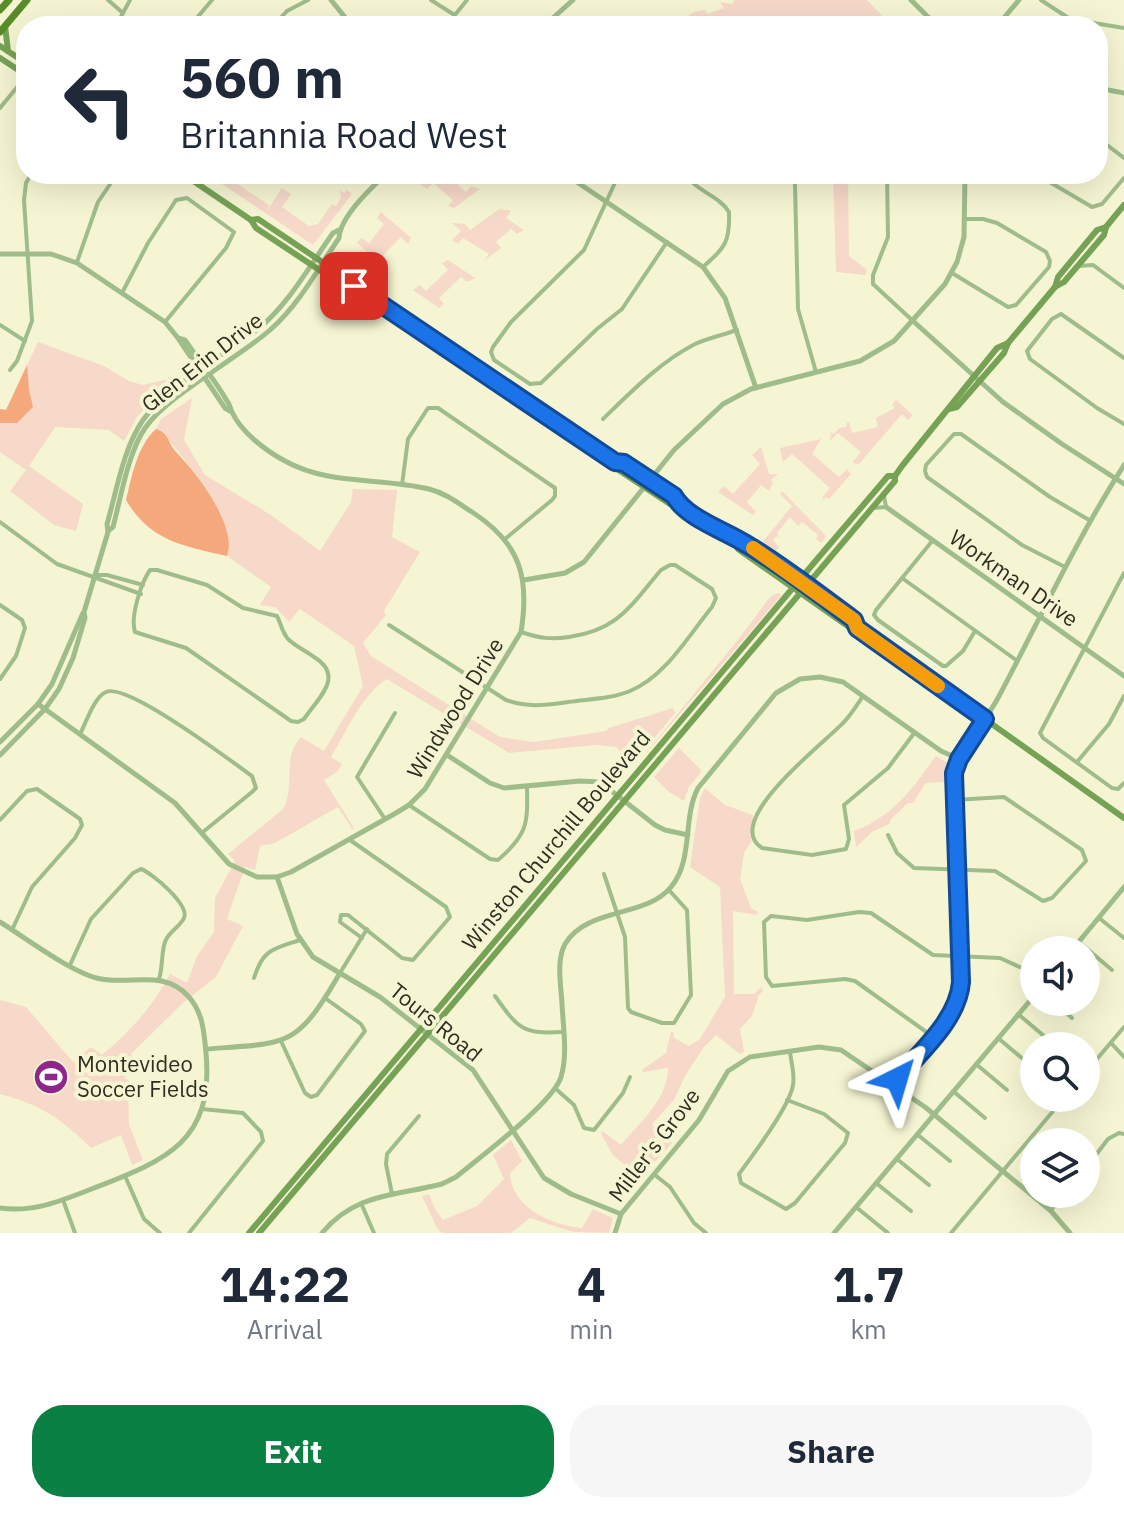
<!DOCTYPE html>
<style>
:root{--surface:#fff;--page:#f6f6f7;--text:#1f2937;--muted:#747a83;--accent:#0b8043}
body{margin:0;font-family:"IBM Plex Sans",sans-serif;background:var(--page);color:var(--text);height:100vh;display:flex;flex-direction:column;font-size:30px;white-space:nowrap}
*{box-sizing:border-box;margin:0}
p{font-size:26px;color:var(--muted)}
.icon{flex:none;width:44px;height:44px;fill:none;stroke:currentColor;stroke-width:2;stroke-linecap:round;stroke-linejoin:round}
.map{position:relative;height:1233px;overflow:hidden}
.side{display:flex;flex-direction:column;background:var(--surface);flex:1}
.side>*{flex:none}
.hud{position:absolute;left:16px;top:16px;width:1092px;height:168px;border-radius:32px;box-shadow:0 8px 32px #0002;background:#fff;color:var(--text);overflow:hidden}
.tools{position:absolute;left:1020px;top:936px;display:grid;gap:16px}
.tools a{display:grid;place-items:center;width:80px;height:80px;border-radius:50%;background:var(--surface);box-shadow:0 8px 32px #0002;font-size:40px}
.pin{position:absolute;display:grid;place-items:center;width:68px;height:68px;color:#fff;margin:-34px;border-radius:16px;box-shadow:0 4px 12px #0006}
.me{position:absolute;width:88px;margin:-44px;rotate:40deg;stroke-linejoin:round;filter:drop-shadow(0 0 6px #0008)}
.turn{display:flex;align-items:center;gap:28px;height:168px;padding:0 32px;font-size:36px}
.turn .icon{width:104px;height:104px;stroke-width:2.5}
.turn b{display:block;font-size:56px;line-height:68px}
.eta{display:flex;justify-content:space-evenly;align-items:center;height:136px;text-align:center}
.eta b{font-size:48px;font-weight:700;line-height:56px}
.button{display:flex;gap:16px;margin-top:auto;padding:16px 32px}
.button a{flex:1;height:92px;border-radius:32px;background:var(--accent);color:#fff;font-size:32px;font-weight:700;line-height:92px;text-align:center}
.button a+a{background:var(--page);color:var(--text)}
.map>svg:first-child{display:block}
.green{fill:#f6d9c9}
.forest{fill:#f4a87b}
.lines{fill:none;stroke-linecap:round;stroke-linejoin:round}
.minor{stroke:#9fbd8b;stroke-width:4}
.tertiary{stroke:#9fbd8b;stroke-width:5}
.secondary{stroke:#76a256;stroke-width:6}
.primary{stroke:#588d29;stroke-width:7}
.route-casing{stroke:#114b97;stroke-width:20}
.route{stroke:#1a73e8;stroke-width:14}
.slow{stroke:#f59e0b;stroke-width:14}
.labels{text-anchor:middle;stroke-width:8;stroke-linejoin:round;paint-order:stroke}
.street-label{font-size:22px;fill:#2e2e21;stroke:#f6f5d3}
.poi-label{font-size:22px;fill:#2e2e21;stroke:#f6f5d3;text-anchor:start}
</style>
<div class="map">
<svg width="1124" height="1233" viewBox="0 0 1124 1233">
<rect width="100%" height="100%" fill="#f6f5d3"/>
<g class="green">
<polygon points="734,0 867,0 892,26 673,26 694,12 705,10 707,14 724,8 720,2 733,4"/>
<polygon points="219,174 231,174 233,181 269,205 267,211 282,188 291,194 282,207 309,226 318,224 332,204 336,206 341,198 340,190 344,193 347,190 352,194 313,245 216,180"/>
<polygon points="435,174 447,174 466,192 471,186 480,189 454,208 448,206 453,200 433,183 427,189 420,184"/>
<polygon points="833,174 848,174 849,256 867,270 865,275 836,272"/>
<polygon points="499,209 511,211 506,218 524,230 517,234 511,229 496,242 501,248 484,261 489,254 463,238 458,244 452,240 461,231 452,223 465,224 470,230"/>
<polygon points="381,212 411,238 408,244 401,237 383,255 389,262 383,266 357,243 361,238 369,243 384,224 377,218"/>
<polygon points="448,260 475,278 467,282 461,277 439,298 444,304 439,308 413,290 420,285 426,291 448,270 442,263"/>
<polygon points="38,342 104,366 129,381 143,385 174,378 137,417 124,441 109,430 55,427 29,466 83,504 76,531 54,525 10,491 26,470 0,452 0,409 6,410"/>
<path d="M192 398 184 440 205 475 271 515 320 551 351 502 353 489 397 490 392 537 420 552 384 611 386 615 363 643 371 656 500 737 534 742 606 731 609 728 673 708 675 713 634 763 616 747 596 745 509 753 387 679C361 695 346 733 331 757L342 764 337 772 324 780 354 828 352 829 338 807 275 843 260 846 255 870 245 867 227 919 243 926 216 977 183 1003 131 1054 133 1057 131 1062H127L125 1079 129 1080 126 1086 133 1083 137 1090 135 1093 128 1092 129 1124 143 1160 132 1165 121 1135 91 1148C59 1117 43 1106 0 1094V1000L26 1007 73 1062 91 1047 102 1055C130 1032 153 1006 170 974L187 983 197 956 214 932 215 898 235 861 228 854 283 809C296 787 281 757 301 737L324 751 363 686 354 646 300 609 289 622 275 607 260 605 271 587 227 556 229 551C226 539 225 525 221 514 215 500 168 433 156 429L161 419Z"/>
<polygon points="896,400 913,415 908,420 902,414 859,464 852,463 861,452 838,433 830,441 831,432 834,434 839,428 846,427 847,422 849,422 852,433 878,427 876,418 895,408 892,405"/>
<polygon points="821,439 812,454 839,477 847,469 851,474 829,499 826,497 824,500 822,498 830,488 792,454 783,462 780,448"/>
<polygon points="761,447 769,474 778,474 771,480 773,482 769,491 761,485 747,502 756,512 753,515 718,492 724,486 733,494 760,464 752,455"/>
<polygon points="782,491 826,536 821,543 816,539 818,535 802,522 798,526 790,517 777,533 779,538 776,536 773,540 779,547 775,553 761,544 792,506 780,494"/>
<polygon points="778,593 781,594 780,597 636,765 741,636 770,597"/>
<polygon points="679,748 702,771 689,787 684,801 669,792 654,777"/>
<path d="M936 756 951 765 947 782 926 783 913 803H908L891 819 889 824 872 832 856 847 854 831C894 816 912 789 936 756Z"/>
<path d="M705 788 725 805 753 815 751 842 744 853 740 879 751 908 758 912 756 915 733 911 734 994H754L761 987 763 991 759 995 752 1016 740 1029 744 1052 740 1054 716 1035 704 1047 685 1076 674 1100 652 1124 672 1143 640 1178 613 1155 601 1134 602 1131 621 1145C640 1122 668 1099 668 1068L643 1072 642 1070 666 1053 671 1032H673L674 1038 689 1046 700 1039 725 997 720 887 690 867 700 798Z"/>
<path d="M511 1140 522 1161 510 1173C511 1207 551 1225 582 1228L593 1209 613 1218 609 1233 573 1232 530 1218 511 1233H442L437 1228 422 1196 429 1194 435 1209 443 1220 477 1206 504 1179 493 1155Z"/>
</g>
<g class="forest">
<polygon points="27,365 29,390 33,407 17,423 0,423 0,409 6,410"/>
<path d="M156 429C169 433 168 443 176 452 196 472 238 526 227 556 183 546 150 541 126 500 132 476 137 446 156 429Z"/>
</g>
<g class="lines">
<g class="minor">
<polyline points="108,0 123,13"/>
<polyline points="431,0 453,14"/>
<polyline points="1041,0 1070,19 1124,28"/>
<polyline points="116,26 130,0"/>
<polyline points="190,26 212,0"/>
<polyline points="273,26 287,11 308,0"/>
<polyline points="446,26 467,0"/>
<polyline points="1098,107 1101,89"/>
<polyline points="0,108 18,86 26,91"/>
<polyline points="1098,138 1124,158"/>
<polyline points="619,174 584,250 511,322 493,347 491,352 494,360 530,384 541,383 597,329 622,309 667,242"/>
<path d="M687 174C694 191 719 195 729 212 730 243 725 247 703 267"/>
<polyline points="792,174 795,185 798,309 816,372"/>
<polyline points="887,174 888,237 873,275 873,284 913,321"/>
<polyline points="1036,174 1092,207 1102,204 1124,178"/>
<polyline points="77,262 98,202 117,174"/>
<polyline points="1078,266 1093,265 1124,288"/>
<polyline points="952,273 1008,307 1016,305 1049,267 1050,261 1046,252 997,223 983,219 965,219"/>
<polyline points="122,293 148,243 176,200 187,198 234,232 226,248 165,322"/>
<polyline points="0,325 25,341"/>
<polyline points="1124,358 1061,314 1052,319 1027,351 1030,359 1097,408 1124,424"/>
<polyline points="10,370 17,361 32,321 24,200 26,183 31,174"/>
<path d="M603 419C631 392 660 362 695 344 708 338 723 335 737 330"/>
<polyline points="402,485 408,439 428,408 438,408 555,488 555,496 552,500 505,539"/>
<polyline points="873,508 886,507 884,496"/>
<polyline points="0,522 57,564 141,594"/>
<polyline points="933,540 876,610 874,615 878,620 943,666 946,666 963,651 975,631"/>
<polyline points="1063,566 1022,545 927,477 925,471 926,465 954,434 961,434 1050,497 1089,520"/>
<path d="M150 570H157L207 585 243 608 277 616C281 624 282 632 288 639 295 646 306 651 314 657 345 676 319 697 304 719L298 722 291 721 186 648 135 632C130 617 141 583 150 570Z"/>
<polyline points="1124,573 1040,733 1043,738 1112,788 1118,789 1124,783"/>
<polyline points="97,575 107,575 143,585"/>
<polyline points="902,578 1016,660"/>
<polyline points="0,605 22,620 25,628 16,656 0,679"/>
<path d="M389 625 506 700C528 708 546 705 568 702 588 699 611 699 630 691 665 677 689 635 712 607L716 598 712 589 675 565H670L661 570C631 605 619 630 569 637 551 640 539 638 521 632"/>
<path d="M863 696C857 705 851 715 844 722 828 740 720 821 762 848L812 855 846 849 849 839 844 805 888 768 915 732"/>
<path d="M80 734C86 723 94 697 106 692 127 682 231 761 252 776L256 788 252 792 203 832"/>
<polyline points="1077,762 1109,724 1124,696"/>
<path d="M409 805 490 859 498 860C527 835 528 824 527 788"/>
<polyline points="385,819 357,777 395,713"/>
<polyline points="0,820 27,791 37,789 80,819 82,825 75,838 32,887 12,930"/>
<polyline points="888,835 897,853 914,868 995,871 1043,901 1052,898 1086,861 1082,850 1004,797 954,800"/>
<polyline points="350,840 446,907 450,917 413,960 402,958 348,915 341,915 340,922 362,938"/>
<polyline points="604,874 625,937 628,1008 631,1012 662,1023 674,1023 691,995 687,910 669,890"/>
<polyline points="1099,918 1124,938"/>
<polyline points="1079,942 1112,970"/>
<path d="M70 965 91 919 133 873 141 869C152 873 190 905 184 918 180 927 168 932 165 942 161 954 163 967 159 979"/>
<polyline points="340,973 367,929"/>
<path d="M254 978C263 949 273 949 300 940"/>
<polyline points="1086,989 1092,994"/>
<path d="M495 996C519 1030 523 1034 563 1032"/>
<polyline points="1053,1002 1072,1018"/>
<polyline points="1018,1014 1050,1041"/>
<polyline points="932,1036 855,981 845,979 772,986 766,977 764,922 771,916 807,920 859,912 871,913 933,955 1000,958 1022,968"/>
<polyline points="998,1038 1030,1065"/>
<polyline points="281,1041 305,1093 311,1097 317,1095 365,1031 361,1024 325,998"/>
<polyline points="1111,1043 1124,1057"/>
<polyline points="976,1064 1007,1090"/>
<polyline points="1086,1072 1124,1027"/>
<polyline points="556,1089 574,1105 584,1128 594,1130 623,1093 630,1077"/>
<polyline points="953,1091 985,1118"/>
<path d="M787 1100 824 1114 848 1133 845 1143 795 1203 786 1209 741 1183 739 1174C753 1155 790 1106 793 1085 795 1074 791 1062 790 1052"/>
<polyline points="918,1135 950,1161"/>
<polyline points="897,1159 929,1185"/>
<polyline points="1086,1168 1108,1139 1119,1133 1124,1134"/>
<polyline points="655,1175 670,1187 694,1223 706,1233"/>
<polyline points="125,1176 144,1219 160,1233"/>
<polyline points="876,1183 911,1211"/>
<polyline points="392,1194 386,1164 387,1154 419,1116"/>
<polyline points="63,1200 75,1233"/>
<polyline points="361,1203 374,1233"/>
<polyline points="856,1207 888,1233"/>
<polyline points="1051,1210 1065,1194"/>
<polyline points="189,1233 263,1141 261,1132 243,1113 202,1109"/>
<polyline points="951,1233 1064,1098"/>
</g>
<g class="tertiary">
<polyline points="331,0 352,26"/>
<polyline points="911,0 937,26"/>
<polyline points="544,26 573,0"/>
<polyline points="997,26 1019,0"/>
<polyline points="1098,88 1124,93"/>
<polyline points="565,174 703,267 725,298 756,388"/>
<path d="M0 254H51L77 263 165 322 178 338 185 340C199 361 215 380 227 401 230 404 230 408 232 412 241 432 266 451 285 461 330 486 381 477 429 489 445 493 458 503 472 512 520 543 530 577 521 632L425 789 409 805 396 813 291 872 277 877H257L229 864 175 803 38 704"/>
<polyline points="913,321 1003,402 1062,444 1124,484"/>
<polyline points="178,338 225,408 230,411"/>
<polyline points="886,507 1124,676"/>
<path d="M108 531 113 527C121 497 128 453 145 428 169 394 236 360 270 330 298 306 318 269 339 238 340 217 371 188 386 174"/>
<polyline points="524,580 565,573 584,562 674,450 723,404 751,389 860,361 894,341 945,284 957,262 964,237 965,174"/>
<polyline points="0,742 38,704 52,684 83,613"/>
<path d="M0 755 45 709 59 689 73 658 85 618 84 612 108 532 107 524C117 490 123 449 143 420 168 385 224 356 258 329 289 304 310 265 333 233L339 230"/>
<polyline points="447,755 490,783 504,788 580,781 600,782 655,825 665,830 688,835"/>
<polyline points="277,877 297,934 313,957 380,997 473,1070 544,1178 571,1194 621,1214"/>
<path d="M0 922C26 938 73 974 101 979 132 985 163 969 188 996 203 1012 204 1032 206 1053 214 1142 166 1160 94 1188 63 1200 34 1213 0 1208"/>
<polyline points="1072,950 1124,887"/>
<path d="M206 1049C290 1043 296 1048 340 973"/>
<path d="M893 1084 951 1014 961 991 953 784C955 751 983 726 998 698 1040 619 1076 540 1124 465"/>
<path d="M322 1233C355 1193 395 1196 442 1184L456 1177C480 1157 553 1103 561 1077 568 1054 563 1027 562 1004 561 985 556 961 565 944 587 907 646 918 671 887 694 859 682 819 698 788L776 693 800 679 820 677 843 682 941 751 959 759"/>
<polyline points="615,1233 621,1214 699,1120 728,1071 750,1057 819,1047 841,1050 925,1107 1051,1211 1070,1233"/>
<polyline points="834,1233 1034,996"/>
</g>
<g class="secondary">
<polyline points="5,26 8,51"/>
<polyline points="0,46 26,63"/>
<polyline points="0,58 26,75"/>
<polyline points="183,174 251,220 256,228 342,285 354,286"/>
<path d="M251 220 258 219 346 278 354 286 615 462 624 463 674 496C685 518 726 532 746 544 784 566 818 594 854 620L857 628"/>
<polyline points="1055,287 1058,277 1097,230 1106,227"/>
<polyline points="949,409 957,407 1004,353 1008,343 1055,287 1064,282 1104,235 1106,227 1124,205"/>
<polyline points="615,462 620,471 670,504 678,503"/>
<polyline points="733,538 738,549 849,627 857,628 1124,818"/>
<polyline points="249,1233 813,564 888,476 895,476"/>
<polyline points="259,1233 895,481 895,476 902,466 997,348 1008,343"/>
</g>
<g class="primary">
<polyline points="0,10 9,0"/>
<polyline points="0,32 27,0"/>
</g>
</g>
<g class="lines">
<g class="route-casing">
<path id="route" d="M354 286 615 462 624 463 674 496C686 518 726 531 746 544 784 566 818 594 854 620L857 628 985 719 959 759 954 773 961 982C958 1020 920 1052 897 1079"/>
</g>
<use href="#route" class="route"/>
<polyline class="slow" points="753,548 854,620 857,628 938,686"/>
</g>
<defs>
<g id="stadium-disc" transform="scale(1.8)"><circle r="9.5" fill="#8f268b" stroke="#f6f5d3"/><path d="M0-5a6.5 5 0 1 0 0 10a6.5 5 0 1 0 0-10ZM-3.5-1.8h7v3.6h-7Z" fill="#fff"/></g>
</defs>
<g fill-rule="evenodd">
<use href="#stadium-disc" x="51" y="1077"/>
</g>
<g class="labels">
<g class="street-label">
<text transform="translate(202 362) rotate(-38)" y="8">Glen Erin Drive</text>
<text transform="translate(1014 578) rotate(35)" y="8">Workman Drive</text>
<text transform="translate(455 708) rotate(-58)" y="8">Windwood Drive</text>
<text transform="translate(556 840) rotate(-50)" y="8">Winston Churchill Boulevard</text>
<text transform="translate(436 1022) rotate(39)" y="8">Tours Road</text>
<text transform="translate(654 1145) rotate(-53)" y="8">Miller's Grove</text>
</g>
<g class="poi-label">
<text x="77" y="1072">Montevideo<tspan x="77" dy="25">Soccer Fields</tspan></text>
</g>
</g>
</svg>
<div class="tools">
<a><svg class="icon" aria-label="sound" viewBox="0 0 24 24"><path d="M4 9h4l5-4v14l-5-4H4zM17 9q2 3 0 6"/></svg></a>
<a><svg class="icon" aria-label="search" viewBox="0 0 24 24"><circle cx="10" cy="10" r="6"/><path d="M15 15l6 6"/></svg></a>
<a><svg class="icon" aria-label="layers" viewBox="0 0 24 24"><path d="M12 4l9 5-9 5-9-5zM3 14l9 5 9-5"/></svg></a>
</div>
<div class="pin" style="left:354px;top:286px;background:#d93025"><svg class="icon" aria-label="arrive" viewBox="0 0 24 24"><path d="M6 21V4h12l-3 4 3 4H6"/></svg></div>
<svg class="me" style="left:897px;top:1079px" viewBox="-20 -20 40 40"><path d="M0-17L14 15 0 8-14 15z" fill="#1a73e8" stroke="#fff" stroke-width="4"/></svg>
<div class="hud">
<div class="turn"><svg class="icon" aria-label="left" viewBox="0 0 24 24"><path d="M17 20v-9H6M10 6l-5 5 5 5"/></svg><div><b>560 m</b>Britannia Road West</div></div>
</div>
</div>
<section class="side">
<div class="eta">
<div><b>14:22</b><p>Arrival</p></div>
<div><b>4</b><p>min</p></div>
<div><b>1.7</b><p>km</p></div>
</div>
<div class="button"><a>Exit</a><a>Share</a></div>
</section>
